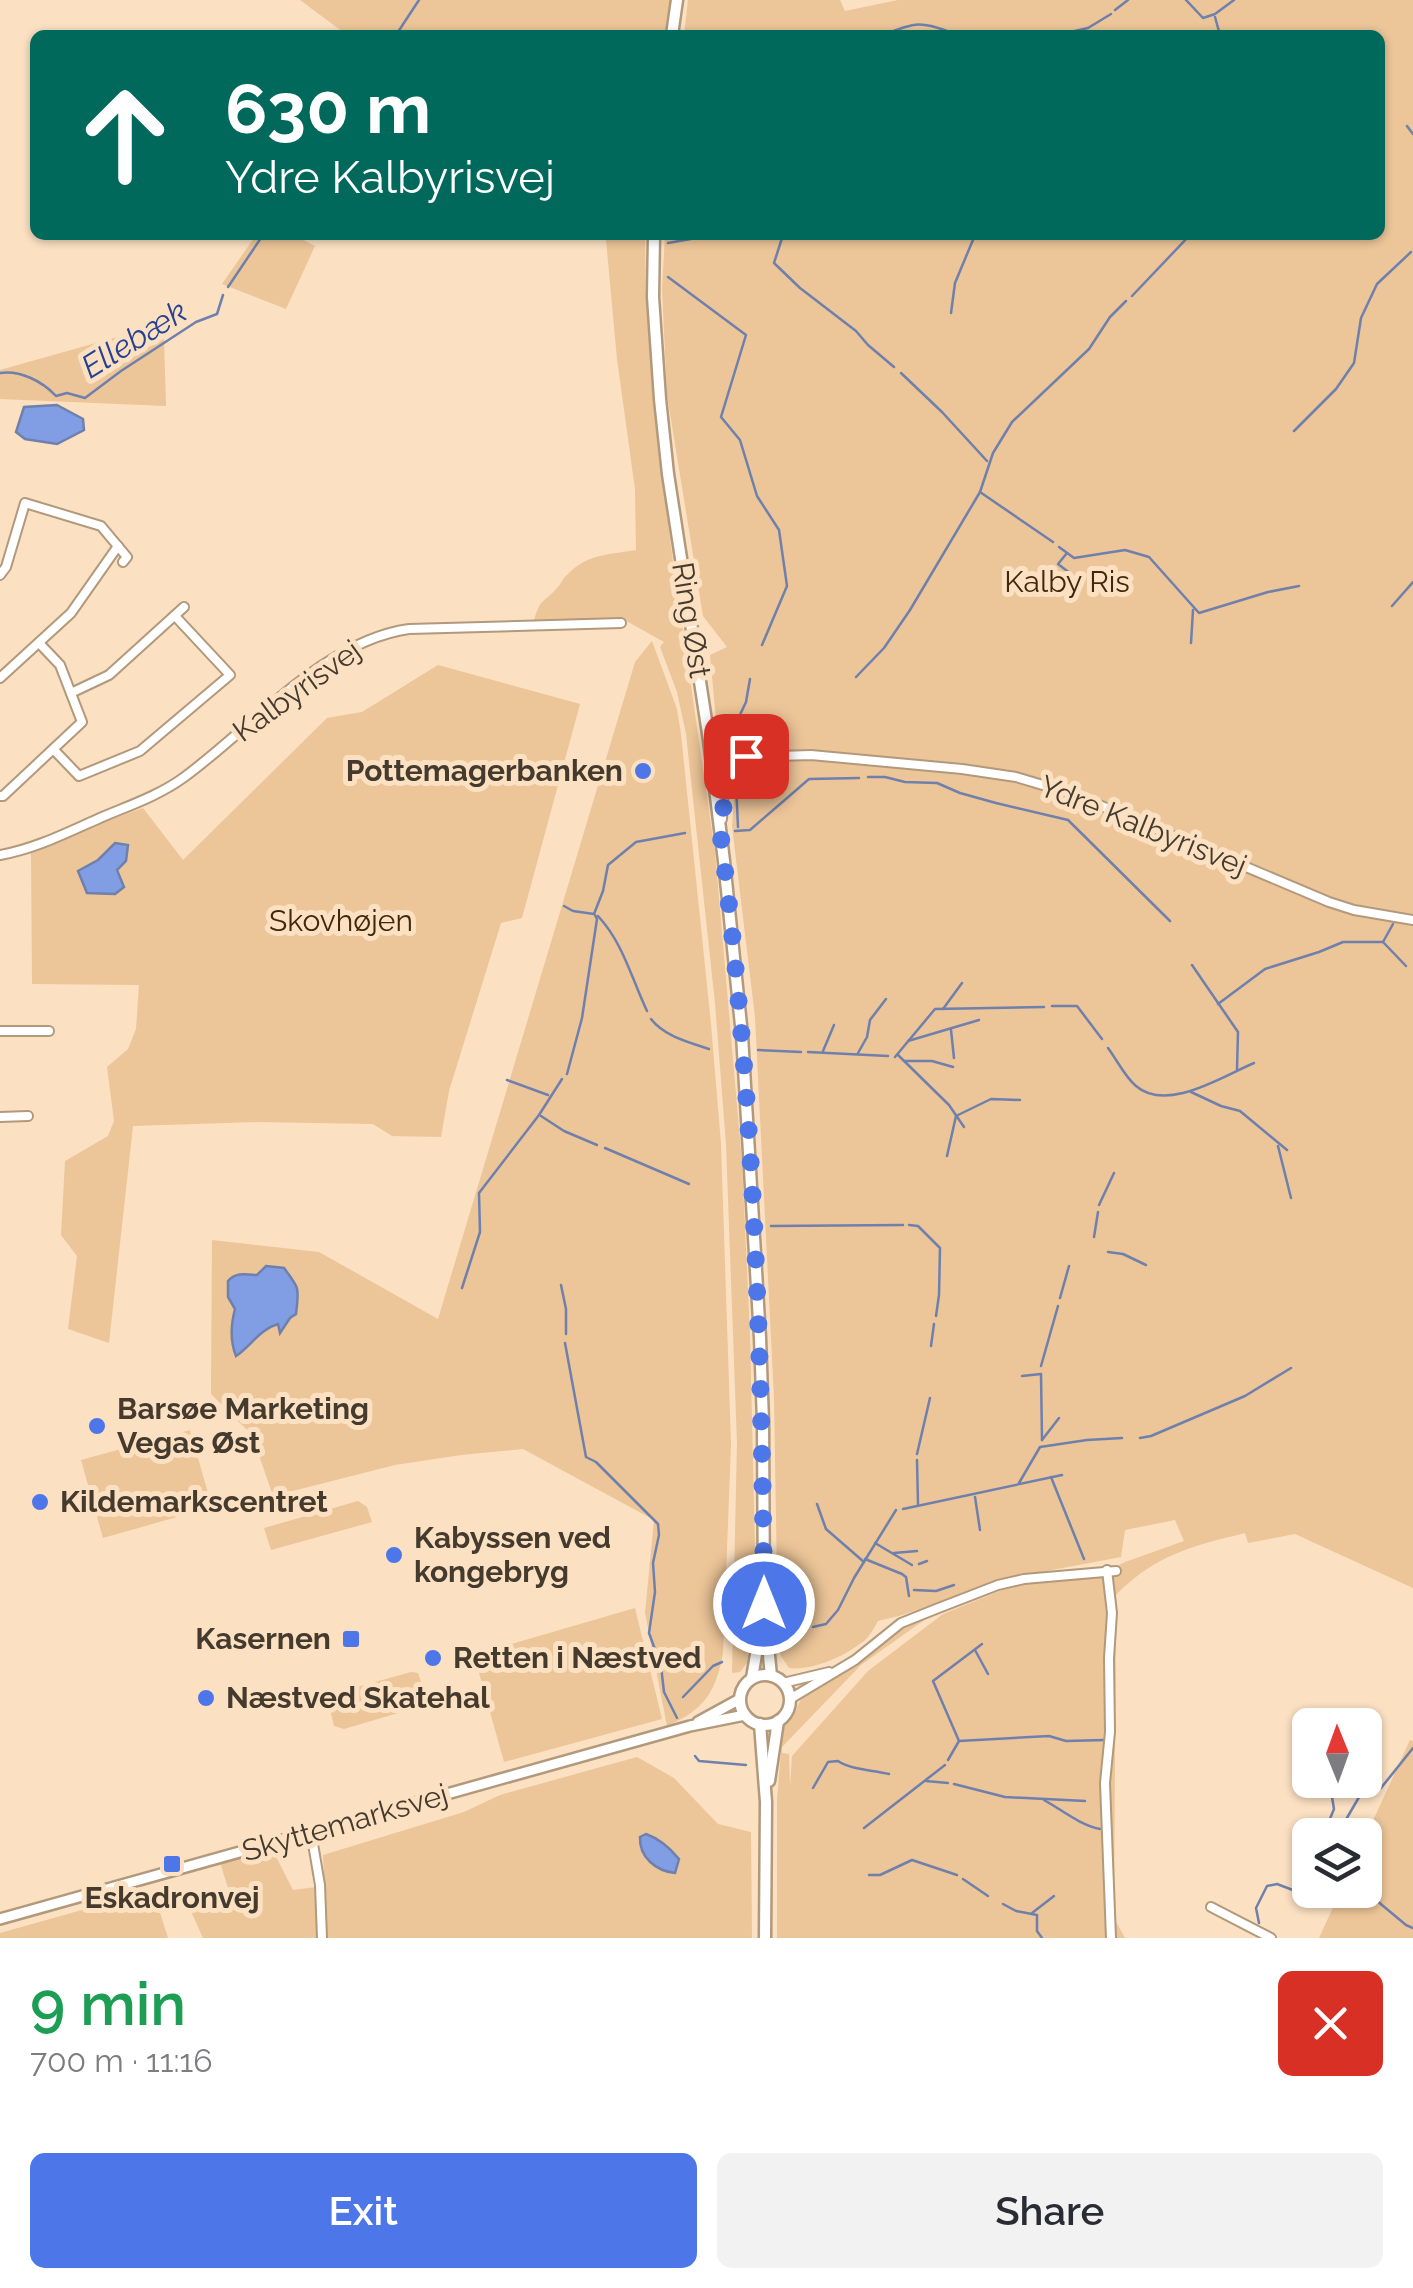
<!DOCTYPE html>
<meta charset="utf-8">
<style>
:root{--surface:#fff;--page:#f2f2f3;--text:#2b2b33;--muted:#7c7c81;--accent:#4d76e9}
body{margin:0;font-family:Raleway,sans-serif;background:var(--page);color:var(--text);height:100vh;display:flex;flex-direction:column;font-size:38px;white-space:nowrap}
*{box-sizing:border-box;margin:0}
p{font-size:32px;color:var(--muted)}
.icon{flex:none;width:55px;height:55px;fill:none;stroke:currentColor;stroke-width:2;stroke-linecap:round;stroke-linejoin:round}
.map{position:relative;height:1938px;overflow:hidden}
.details{display:flex;flex-direction:column;background:var(--surface);flex:1}
.details>*{flex:none}
.top-card{position:absolute;left:30px;top:30px;width:1355px;height:210px;border-radius:15px;box-shadow:0 2px 8px #0004;background:#00695c;color:#fff;overflow:hidden}
.needle{width:65px;rotate:359deg}
.tools{position:absolute;left:1292px;top:1708px;display:grid;gap:20px}
.tools a{display:grid;place-items:center;width:90px;height:90px;border-radius:15px;background:var(--surface);box-shadow:0 2px 8px #0004;font-size:50px}
.pin{position:absolute;display:grid;place-items:center;width:85px;height:85px;color:#fff;margin:-42px;border-radius:20px;box-shadow:0 5px 15px #0006}
.me{position:absolute;width:110px;margin:-55px;rotate:0deg;stroke-linejoin:round;filter:drop-shadow(0 0 8px #0008)}
.turn{display:flex;align-items:center;gap:35px;height:210px;padding:0 30px;font-size:45px}
.turn .icon{width:130px;height:130px;stroke-width:2.5}
.turn b{display:block;font-size:70px;line-height:85px}
.round{display:grid;place-items:center;flex:none;width:105px;height:105px;border-radius:15px;background:var(--page)}
.summary{display:flex;align-items:center;justify-content:space-between;height:170px;padding:0 30px}
h1{font-size:60px;font-weight:600;line-height:75px;color:#1e9e55}
.button{display:flex;gap:20px;margin-top:auto;padding:20px 30px}
.button a{flex:1;height:115px;border-radius:15px;background:var(--accent);color:#fff;font-size:40px;font-weight:600;line-height:115px;text-align:center}
.button a+a{background:var(--page);color:var(--text)}
.map>svg:first-child{display:block}
.green{fill:#ecc598}
.water{fill:#819ee4;stroke:#6f80ad;stroke-width:2.5}
.lines{fill:none;stroke-linecap:round;stroke-linejoin:round}
.stream{stroke:#6f80ad;stroke-width:2.5}
.minor-casing{stroke:#b2997c;stroke-width:12}
.tertiary-casing{stroke:#b2997c;stroke-width:14}
.secondary-casing{stroke:#b2997c;stroke-width:15}
.minor{stroke:#fff;stroke-width:8}
.tertiary{stroke:#fff;stroke-width:9}
.secondary{stroke:#fff;stroke-width:10}
.route{stroke:#4d76e9;stroke-width:18;stroke-dasharray:0 32.4}
.poi-dot{fill:#4d76e9;stroke:#fbe0c2;stroke-width:4}
.labels{text-anchor:middle;stroke-width:10;stroke-linejoin:round;paint-order:stroke}
.park-label{font-size:30px;fill:#40290a;stroke:#fbe0c2}
.street-label{font-size:30px;fill:#453a2e;stroke:#fbe0c2}
.poi-label{font-size:30px;font-weight:bold;fill:#453a2e;stroke:#fbe0c2;text-anchor:start}
.water-label{font-size:32px;font-style:italic;fill:#264192;stroke:#fbe0c2}
</style>
<div class="map">
<svg width="1413" height="1938" viewBox="0 0 1413 1938">
<rect width="100%" height="100%" fill="#fbe0c2"/>
<g class="green">
<polygon points="300,0 671,0 665,35 347,35"/>
<path d="M688 0H840L845 11 898 0H1413V1588L1295 1534 1248 1543 1245 1533C1192 1546 1155 1555 1116 1595L1114 1918 1125 1938H777V1800L783 1728 794 1714 801 1699 858 1665 904 1628 927 1618 861 1665 782 1747V1753L789 1754 790 1786 792 1756 868 1671 943 1614 1017 1584 1097 1576 1125 1562 1184 1541 1175 1520 1125 1530 1121 1557 1015 1577 899 1616 878 1621C874 1628 870 1636 864 1641 845 1656 813 1671 789 1668L781 1656 775 1637 777 1576 774 1398 755 1017 732 826 736 771 753 763 750 748 718 741 710 655 727 647 703 616 667 395 662 289 665 235H1380V35H684Z"/>
<polygon points="256,235 294,235 315,246 286,309 222,284"/>
<path d="M600 235H645L646 298 653 398 671 547 715 852 742 1163 750 1334 756 1593 747 1663 740 1672 732 1673 737 1443 726 1144 715 1003 686 734 677 692 660 647 664 642 621 618 534 620C541 597 543 604 557 588 561 584 563 578 567 575 588 553 609 555 636 550L635 489 617 359 606 240Z"/>
<polygon points="135,332 149,347 164,339 166,406 0,399 0,370"/>
<path d="M652 641 677 709 681 734 711 1024 721 1144 731 1444 723 1653C716 1692 704 1710 667 1726L645 1613 654 1520 523 1449 461 1455 395 1465 273 1496 252 1435 211 1394 212 1240 319 1252 438 1319 635 662Z"/>
<polygon points="438,665 580,704 522,918 501,923 449,1091 441,1137 392,1136 373,1124 259,1122 133,1126 109,1343 68,1329 77,1256 61,1235 65,1161 108,1136 114,1121 107,1067 128,1049 136,1029 139,985 32,984 31,853 85,829 143,808 183,860 327,718 362,712"/>
<polygon points="190,1430 212,1507 103,1538 81,1460"/>
<polygon points="358,1501 367,1507 372,1522 271,1550 264,1528"/>
<polygon points="635,1608 662,1719 504,1762 474,1655"/>
<polygon points="411,1672 418,1673 427,1699 422,1706 344,1729 334,1726 328,1702 332,1694"/>
<polygon points="1410,1740 1413,1741 1413,1938 1319,1938 1341,1890 1365,1890 1365,1838"/>
<polygon points="637,1757 674,1778 718,1824 751,1832 752,1938 327,1938 323,1855 464,1812 500,1795"/>
<polygon points="271,1847 293,1890 317,1887 318,1938 203,1938 190,1909 231,1898 220,1862"/>
<polygon points="153,1890 168,1938 0,1938 0,1933"/>
</g>
<g class="water">
<polygon points="57,405 83,419 84,430 57,444 25,439 16,432 24,407"/>
<polygon points="115,843 128,845 126,861 117,870 124,887 115,894 87,893 78,871 98,860"/>
<path d="M266 1266 284 1268C300 1289 299 1288 296 1314L290 1318 280 1333 278 1324C260 1329 251 1346 236 1356 230 1341 231 1324 235 1309L228 1297V1281C236 1272 245 1274 257 1275Z"/>
<path d="M646 1834C660 1839 670 1848 679 1859L675 1873C656 1871 639 1857 640 1837Z"/>
</g>
<g class="lines">
<g class="stream">
<polyline points="1186,0 1203,18 1215,14 1234,0"/>
<polyline points="1115,10 1128,0"/>
<polyline points="1215,17 1220,35"/>
<polyline points="396,35 419,0"/>
<path d="M884 35C921 19 922 23 959 35"/>
<polyline points="1057,35 1088,28 1111,14"/>
<polyline points="1407,126 1413,134"/>
<polyline points="783,235 774,263 800,288 856,331 868,345 894,367"/>
<polyline points="668,243 713,235"/>
<polyline points="668,277 746,335 721,417 740,440 757,496 779,530 787,586 762,645"/>
<polyline points="228,287 263,235"/>
<polyline points="1132,296 1190,235"/>
<polyline points="951,313 955,283 975,235"/>
<path d="M0 373C20 370 42 381 56 396L67 393 85 398 121 371 196 322 217 314 223 295"/>
<polyline points="901,373 942,412 987,461"/>
<polyline points="1294,431 1336,389 1354,363 1361,318 1377,284 1411,252"/>
<polyline points="980,492 1053,542"/>
<polyline points="1059,547 1074,558 1125,550 1149,557 1199,613 1268,592 1299,586"/>
<polyline points="1067,553 1058,564 1071,574 1079,589"/>
<polyline points="1392,606 1413,582"/>
<polyline points="1191,643 1193,610"/>
<polyline points="856,677 884,648 910,610 980,492 993,453 1012,422 1089,349 1110,317 1126,301"/>
<polyline points="730,736 746,702 750,679"/>
<polyline points="868,777 885,777 905,782 937,783 960,793 996,803 1068,820 1170,921"/>
<polyline points="736,783 738,827"/>
<polyline points="735,831 750,830 809,779 859,778"/>
<polyline points="564,906 573,911 594,914 603,891 608,865 636,842 685,833"/>
<path d="M598 916C623 943 631 977 647 1011"/>
<polyline points="1383,942 1406,966"/>
<polyline points="1192,965 1238,1032 1237,1069"/>
<polyline points="1218,1004 1265,969 1319,952 1343,942 1383,942 1393,924"/>
<polyline points="1052,1006 1077,1006 1102,1039"/>
<polyline points="943,1009 962,983"/>
<path d="M651 1019C664 1036 688 1042 709 1049"/>
<polyline points="951,1030 954,1058"/>
<polyline points="908,1041 979,1020"/>
<path d="M1108 1048C1117 1060 1125 1077 1136 1086 1167 1113 1223 1076 1254 1063"/>
<polyline points="758,1050 801,1052"/>
<polyline points="823,1051 834,1025"/>
<polyline points="808,1052 888,1056"/>
<polyline points="858,1053 867,1037 870,1020 886,999"/>
<polyline points="898,1055 949,1105 964,1127"/>
<polyline points="895,1057 935,1009 1044,1007"/>
<polyline points="905,1061 932,1061 953,1067"/>
<polyline points="567,1074 582,1018 597,919 595,915"/>
<polyline points="507,1080 548,1095"/>
<polyline points="1191,1092 1221,1106 1240,1111 1287,1150"/>
<polyline points="541,1116 564,1131 597,1145"/>
<polyline points="1278,1146 1291,1198"/>
<polyline points="605,1148 689,1184"/>
<polyline points="947,1156 956,1116 991,1099 1020,1100"/>
<polyline points="1099,1205 1114,1173"/>
<polyline points="909,1225 918,1226 940,1248 939,1295 936,1316"/>
<polyline points="771,1226 903,1225"/>
<polyline points="1094,1237 1098,1212"/>
<polyline points="1108,1252 1123,1254 1146,1265"/>
<polyline points="561,1285 566,1309 566,1334"/>
<polyline points="462,1288 480,1232 479,1193 539,1115 562,1079"/>
<polyline points="1060,1298 1069,1266"/>
<polyline points="565,1343 586,1457 596,1462 658,1524 659,1535 653,1563 655,1592 649,1633 661,1666 664,1692 677,1718"/>
<polyline points="931,1346 934,1324"/>
<polyline points="1041,1366 1058,1306"/>
<polyline points="1022,1376 1041,1374 1042,1440"/>
<polyline points="1140,1438 1151,1436 1245,1396 1291,1368"/>
<polyline points="1042,1440 1059,1418"/>
<polyline points="917,1454 930,1398"/>
<polyline points="917,1460 918,1504"/>
<polyline points="1051,1477 1084,1559"/>
<polyline points="1019,1483 1040,1447 1087,1440 1122,1438"/>
<polyline points="975,1497 980,1530"/>
<polyline points="817,1504 826,1529 864,1562"/>
<polyline points="903,1509 1062,1475"/>
<polyline points="875,1543 912,1565"/>
<polyline points="894,1553 917,1551"/>
<polyline points="865,1559 902,1574 906,1577 909,1596"/>
<polyline points="919,1564 927,1561"/>
<polyline points="914,1590 936,1591 954,1585"/>
<polyline points="813,1627 826,1624 838,1610 854,1578 896,1510"/>
<polyline points="778,1644 807,1629"/>
<polyline points="975,1650 988,1674"/>
<polyline points="683,1697 713,1666 722,1662"/>
<polyline points="959,1741 933,1681 982,1644"/>
<polyline points="695,1756 699,1761 746,1765"/>
<polyline points="948,1760 959,1741 1049,1736 1066,1741 1105,1740"/>
<polyline points="926,1781 948,1783"/>
<polyline points="954,1784 1005,1797 1085,1801"/>
<path d="M813 1788 828 1762 838 1761C851 1770 873 1770 889 1774"/>
<path d="M1044 1800C1062 1810 1080 1825 1100 1829"/>
<polyline points="864,1828 945,1765"/>
<polyline points="1329,1835 1327,1826 1334,1809 1330,1785"/>
<polyline points="1337,1835 1362,1792 1381,1788 1413,1748"/>
<polyline points="869,1875 880,1875 912,1860 957,1875"/>
<polyline points="963,1879 988,1896"/>
<polyline points="1364,1890 1406,1925 1413,1928"/>
<polyline points="1003,1904 1016,1911 1037,1915 1037,1931 1042,1938"/>
<polyline points="1032,1913 1054,1896"/>
<polyline points="1259,1923 1256,1908 1267,1886 1277,1884 1306,1895 1313,1890"/>
</g>
<g class="minor-casing">
<g id="minor">
<polyline points="0,575 6,567 25,503 101,526 127,557 123,562"/>
<polyline points="0,678 71,613 118,546"/>
<polyline points="71,693 109,675 184,607"/>
<polyline points="709,745 729,755 746,757 811,755 962,769 1016,777 1073,794 1329,902 1354,910 1413,920"/>
<polyline points="54,750 79,776 140,751 230,675 175,616"/>
<polyline points="0,796 3,796 82,722 60,665 39,643"/>
<polyline points="722,819 725,770 730,762 741,758"/>
<path d="M0 855C35 849 68 832 100 818 128 806 158 796 183 778 251 729 323 641 409 629L621 623"/>
<polyline points="0,1031 49,1031"/>
<polyline points="0,1117 28,1116"/>
<polyline points="1107,1570 1112,1613 1109,1658 1110,1732 1105,1783 1111,1938"/>
<polyline points="783,1683 829,1672"/>
<polyline points="790,1699 855,1660 901,1623 936,1609 998,1585 1024,1579 1116,1571"/>
<polyline points="311,1832 320,1885 322,1938"/>
<polyline points="1211,1907 1271,1938"/>
</g>
</g>
<g class="tertiary-casing">
<g id="tertiary">
<polyline points="698,1722 740,1699"/>
<polyline points="0,1919 690,1726 745,1715"/>
</g>
</g>
<g class="secondary-casing">
<g id="secondary">
<polyline points="672,35 677,0"/>
<polyline points="654,235 653,297 660,399 668,474 709,740 724,861 742,1035 760,1338 763,1422 764,1604 771,1676"/>
<circle cx="765" cy="1700" r="25"/>
<polyline points="752,1678 762,1619"/>
<polyline points="760,1724 766,1802 765,1938"/>
<polyline points="769,1781 778,1721"/>
</g>
</g>
<use href="#minor" class="minor"/>
<use href="#tertiary" class="tertiary"/>
<use href="#secondary" class="secondary"/>
</g>
<g class="lines">
<path class="route" d="M746 756 730 762 724 770V804L720 830C753 1086 762 1345 764 1604"/>
</g>
<g class="poi-dot">
<circle cx="643" cy="771" r="10"/>
<circle cx="97" cy="1426" r="10"/>
<circle cx="40" cy="1502" r="10"/>
<circle cx="394" cy="1555" r="10"/>
<rect x="341" y="1629" width="20" height="20" rx="5"/>
<circle cx="433" cy="1658" r="10"/>
<circle cx="206" cy="1698" r="10"/>
<rect x="162" y="1854" width="20" height="20" rx="5"/>
</g>
<g class="labels">
<g class="park-label">
<text x="1067" y="592">Kalby Ris</text>
<text x="341" y="931">Skovhøjen</text>
</g>
<g class="street-label">
<text transform="translate(691 620) rotate(81)" y="10">Ring Øst</text>
<text transform="translate(297 691) rotate(-36)" y="10">Kalbyrisvej</text>
<text transform="translate(1143 826) rotate(22)" y="10">Ydre Kalbyrisvej</text>
<text transform="translate(345 1823) rotate(-16)" y="10">Skyttemarksvej</text>
</g>
<g class="poi-label">
<text x="623" y="781" text-anchor="end">Pottemagerbanken</text>
<text x="117" y="1419">Barsøe Marketing<tspan x="117" dy="34">Vegas Øst</tspan></text>
<text x="60" y="1512">Kildemarkscentret</text>
<text x="414" y="1548">Kabyssen ved<tspan x="414" dy="34">kongebryg</tspan></text>
<text x="331" y="1649" text-anchor="end">Kasernen</text>
<text x="453" y="1668">Retten i Næstved</text>
<text x="226" y="1708">Næstved Skatehal</text>
<text x="172" y="1908" text-anchor="middle">Eskadronvej</text>
</g>
<g class="water-label">
<text transform="translate(134 339) rotate(-32)" y="11">Ellebæk</text>
</g>
</g>
</svg>
<div class="tools">
<a><svg class="needle" viewBox="-14 -14 28 28"><path d="M0-13l5 13h-10z" fill="#e53935"/><path d="M0 13l5-13h-10z" fill="#7c7c81"/></svg></a>
<a><svg class="icon" aria-label="layers" viewBox="0 0 24 24"><path d="M12 4l9 5-9 5-9-5zM3 14l9 5 9-5"/></svg></a>
</div>
<div class="pin" style="left:746px;top:756px;background:#d93025"><svg class="icon" aria-label="arrive" viewBox="0 0 24 24"><path d="M6 21V4h12l-3 4 3 4H6"/></svg></div>
<svg class="me" style="left:764px;top:1604px" viewBox="-20 -20 40 40"><circle r="17" fill="#4d76e9" stroke="#fff" stroke-width="3"/><path d="M0-11L8 9 0 5-8 9z" fill="#fff"/></svg>
<div class="top-card">
<div class="turn"><svg class="icon" aria-label="ahead" viewBox="0 0 24 24"><path d="M12 20V5M6 11l6-6 6 6"/></svg><div><b>630 m</b>Ydre Kalbyrisvej</div></div>
</div>
</div>
<section class="details">
<div class="summary"><div><h1>9 min</h1><p>700 m · 11:16</p></div><a class="round" style="background:#d93025;color:#fff"><svg class="icon" aria-label="close" viewBox="0 0 24 24"><path d="M6 6l12 12M18 6L6 18"/></svg></a></div>
<div class="button"><a>Exit</a><a>Share</a></div>
</section>
